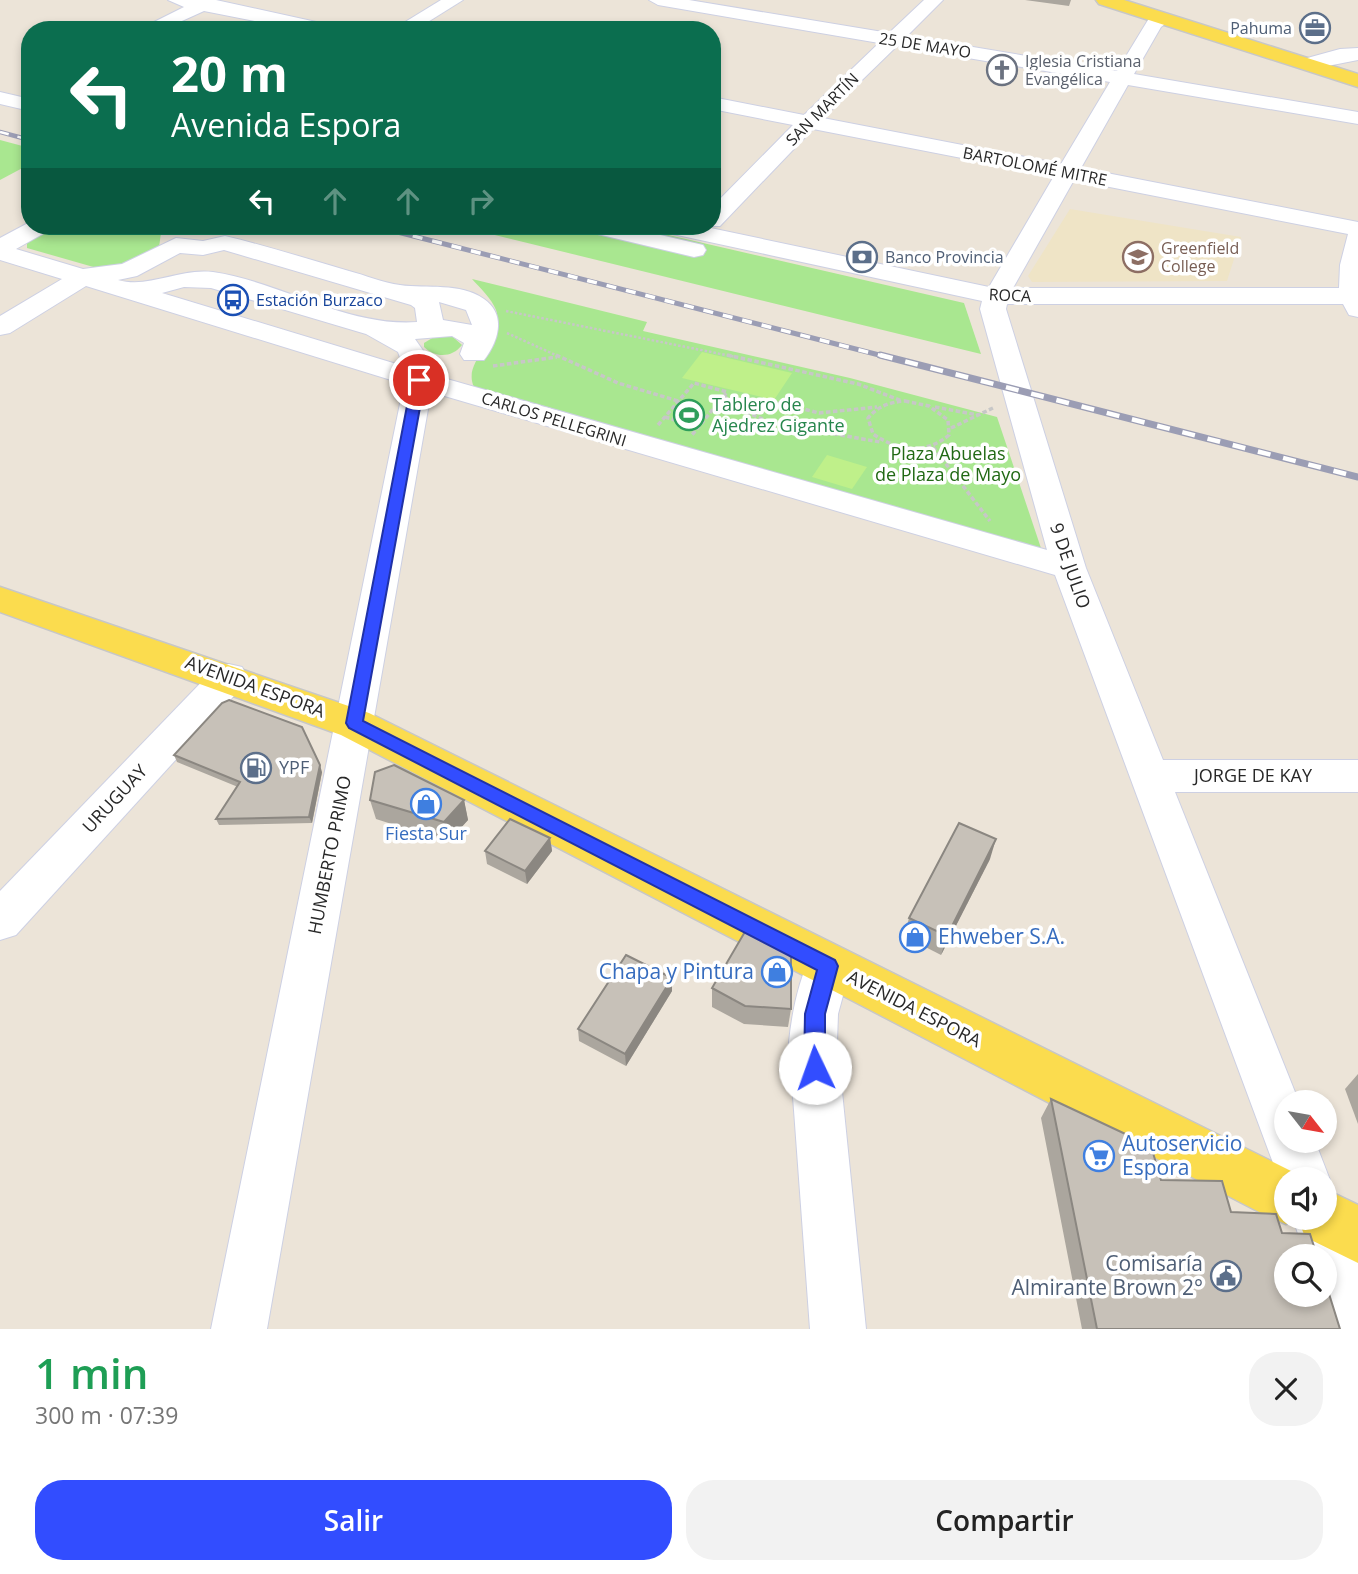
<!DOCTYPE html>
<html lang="es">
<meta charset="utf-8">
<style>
:root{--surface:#fff;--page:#f2f2f2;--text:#222;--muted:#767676;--accent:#324dff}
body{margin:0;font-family:"Open Sans",sans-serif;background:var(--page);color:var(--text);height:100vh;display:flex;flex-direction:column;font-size:26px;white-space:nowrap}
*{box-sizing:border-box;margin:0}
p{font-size:23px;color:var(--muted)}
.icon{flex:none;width:38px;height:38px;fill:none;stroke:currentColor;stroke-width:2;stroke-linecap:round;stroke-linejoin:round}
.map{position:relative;height:1329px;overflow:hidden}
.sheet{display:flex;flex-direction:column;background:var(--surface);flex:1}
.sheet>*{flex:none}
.banner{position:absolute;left:21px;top:21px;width:700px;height:214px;border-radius:28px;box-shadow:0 4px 10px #0003;background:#0b6e4f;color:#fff;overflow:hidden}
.needle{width:46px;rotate:121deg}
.controls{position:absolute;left:1274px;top:1090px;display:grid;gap:14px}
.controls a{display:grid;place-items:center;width:63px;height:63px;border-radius:50%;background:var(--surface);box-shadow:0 4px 10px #0003;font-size:35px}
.pin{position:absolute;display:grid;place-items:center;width:60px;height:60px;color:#fff;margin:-30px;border:4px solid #fff;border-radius:50%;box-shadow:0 2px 7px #0007}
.me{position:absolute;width:77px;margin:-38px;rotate:357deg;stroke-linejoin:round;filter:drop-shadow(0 0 5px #0008)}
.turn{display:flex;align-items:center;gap:24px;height:147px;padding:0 35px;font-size:32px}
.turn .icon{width:91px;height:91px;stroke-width:2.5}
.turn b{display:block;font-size:49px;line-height:60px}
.lanes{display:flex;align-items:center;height:66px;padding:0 35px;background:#0003;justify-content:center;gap:35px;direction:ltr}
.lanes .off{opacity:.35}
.round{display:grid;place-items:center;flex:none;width:74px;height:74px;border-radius:28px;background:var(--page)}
.overview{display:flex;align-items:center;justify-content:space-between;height:119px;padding:0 35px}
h1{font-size:42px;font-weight:600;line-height:52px;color:#1e9e55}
.action{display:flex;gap:14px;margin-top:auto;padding:14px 35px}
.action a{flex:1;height:80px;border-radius:28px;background:var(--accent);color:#fff;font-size:28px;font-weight:600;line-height:80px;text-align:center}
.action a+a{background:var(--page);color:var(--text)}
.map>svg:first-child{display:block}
.education{fill:#efe4c6}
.green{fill:#a9e790}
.pitch{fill:#bff08a}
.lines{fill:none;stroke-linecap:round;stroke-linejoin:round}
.minor-casing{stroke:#cdd0e3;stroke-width:2}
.major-casing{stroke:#c7c7c7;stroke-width:3}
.path-far1{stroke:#c7c7c7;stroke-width:2.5;stroke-dasharray:2.5 2;stroke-linecap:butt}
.path{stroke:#c7c7c7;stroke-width:3.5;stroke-dasharray:4.5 2.5;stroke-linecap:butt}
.minor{fill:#fff;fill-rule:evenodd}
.major{fill:#fbdc4e;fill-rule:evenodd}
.rail-far2-casing{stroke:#9b9db4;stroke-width:4.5}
.rail-far1-casing{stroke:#9b9db4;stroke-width:5}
.rail-casing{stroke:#9b9db4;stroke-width:7}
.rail-far2{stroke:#fff;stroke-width:2.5;stroke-dasharray:9;stroke-linecap:butt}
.rail-far1{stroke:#fff;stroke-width:3.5;stroke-dasharray:10;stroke-linecap:butt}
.rail{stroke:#fff;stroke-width:4.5;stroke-dasharray:13;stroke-linecap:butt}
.wall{fill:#aba69e}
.shaded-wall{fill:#8b8781}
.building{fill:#c7c1b8;stroke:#8b8781;stroke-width:2}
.route{fill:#324dff;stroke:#2032a6;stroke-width:2}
.labels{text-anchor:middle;stroke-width:7;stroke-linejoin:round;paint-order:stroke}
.far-service-label{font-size:16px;fill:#4e5e75;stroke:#fff;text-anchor:end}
.far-street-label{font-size:16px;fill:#282828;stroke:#fff}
.far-worship-label{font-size:16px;fill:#5b616d;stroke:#fff;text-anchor:start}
.far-education-label{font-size:16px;fill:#785e54;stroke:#fff;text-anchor:start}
.far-transit-label{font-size:16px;fill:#164399;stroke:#fff;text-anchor:start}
.leisure-label{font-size:18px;fill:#27864d;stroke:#fff;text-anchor:start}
.park-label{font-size:18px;fill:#216914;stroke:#fff}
.street-label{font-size:18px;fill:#282828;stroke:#fff}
.service-label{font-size:18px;fill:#4e5e75;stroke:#fff;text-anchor:start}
.shop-label{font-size:18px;fill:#366cbe;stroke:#fff}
.near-shop-label{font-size:21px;fill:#366cbe;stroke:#fff;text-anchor:start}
.near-service-label{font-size:21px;fill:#4e5e75;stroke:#fff;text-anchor:end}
</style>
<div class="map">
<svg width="1358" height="1329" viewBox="0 0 1358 1329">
<rect width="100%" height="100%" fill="#ece4d8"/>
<polygon class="education" points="1070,209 1241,237 1227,281 1032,282 1028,276"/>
<g class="green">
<polygon points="0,140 30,148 30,164 0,180"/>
<polygon points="56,226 172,226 161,233 159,247 126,266 104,270 27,248 27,242"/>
<polygon points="458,226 629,226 964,303 981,354"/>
<path d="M472 279 647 322 643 331 850 378 997 417 1043 554 474 387C461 359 506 340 496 310 492 299 480 288 472 279Z"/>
<path d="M434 337H453L462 345C452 358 435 358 424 347V343Z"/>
</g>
<g class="pitch">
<polygon points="702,352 792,373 774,400 682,378"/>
<polygon points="827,455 867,467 852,489 812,477"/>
</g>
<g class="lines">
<g class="minor-casing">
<g id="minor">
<polygon points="168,0 216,0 330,25 339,30 301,30 204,11 162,30 138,30 184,7"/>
<polygon points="441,0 463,0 415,30 392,30"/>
<path d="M649 0H689L889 33 924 0H943L907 36 1117 71 1148 20 1163 14 1172 19 1161 27 1134 74 1358 112V124L1128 85 1081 168 1358 222V317L1349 315 1343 304H1007L1006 309 1086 568 1163 760H1358V792H1175L1299 1102H1286V1141H1315L1330 1180 1325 1192V1180H1286V1198L1055 575 431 392 267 1329H211L404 384 86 286 10 333 0 335V316L62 279 0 260V238L30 222V226H52L48 231 16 249 83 269 122 264 176 238 203 241 225 236C267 246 308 259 349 271 365 275 383 283 400 285 427 289 460 282 484 299 507 315 498 342 484 360H464L460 354 464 343 452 336 415 339 429 359 433 375 1047 550 980 309 982 301 668 233 660 231 656 226H701L989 287 1054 176 813 129 720 226H704H712V207L793 125 712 109V97L804 115 879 43 658 5ZM897 46 1110 82 1061 164 823 118ZM1074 180 1348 234 1340 265 1339 288H1013ZM224 250 411 305 415 308 417 322C347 327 281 282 213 272 178 268 149 289 118 280L137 276 180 253 203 255ZM184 287 211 288 366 334 398 352 403 366 162 293ZM439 302 466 310 472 325 443 320Z"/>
<polygon points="1358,48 1358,60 1307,70 1297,64 1300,60 1340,49"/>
<polygon points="0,92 30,99 30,111 0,104"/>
<polygon points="581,226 622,226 703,245 706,250 703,255 694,257 585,231"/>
<polygon points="229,664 242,667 248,677 242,687 16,935 0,940 0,891 216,667"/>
<path d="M828 946 844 952 851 966 838 1014 837 1042 866 1329H810L789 1042C792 1011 799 980 812 952Z"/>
<polygon points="1325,1194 1338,1199 1358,1253 1358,1329 1329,1329 1318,1295 1325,1295 1325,1256 1305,1256 1293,1218 1325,1218"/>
</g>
</g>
<g class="major-casing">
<g id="major">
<polygon points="1096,0 1124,0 1358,74 1358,87 1099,4"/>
<polygon points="0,587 369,713 1305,1178 1286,1180 1286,1218 1325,1218 1325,1189 1358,1205 1358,1263 1305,1237 1298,1219 1286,1224 1267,1216 341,735 0,612"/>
</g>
</g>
<g class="path-far1">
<polyline points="506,311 736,357"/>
<polyline points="507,333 560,357"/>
</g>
<g class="path">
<polyline points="556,355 618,383 678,401"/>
<polyline points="727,355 858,384 902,401"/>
<polyline points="493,366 557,357"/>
<polyline points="723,397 747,403 780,403 819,413 877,407"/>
<polyline points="720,401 772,423 880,442"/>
<path d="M905 401 929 406 948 420 949 435C925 455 898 451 873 434L868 418C878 406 890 402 905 401Z"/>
<polyline points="935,407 978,415"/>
<polyline points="665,417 699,427"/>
<polyline points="658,425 694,383 727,392 692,435"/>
<polyline points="951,428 995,407"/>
<polyline points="933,447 990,521"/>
</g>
<use href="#minor" class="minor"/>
<use href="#major" class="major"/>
<g class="rail-far2-casing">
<polyline id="rail-far2" points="0,132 30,140"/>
</g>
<g class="rail-far1-casing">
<polyline id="rail-far1" points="374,226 887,357"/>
</g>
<g class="rail-casing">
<polyline id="rail" points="880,355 1358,477"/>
</g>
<use href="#rail-far2" class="rail-far2"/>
<use href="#rail-far1" class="rail-far1"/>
<use href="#rail" class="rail"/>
</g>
<g class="wall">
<polygon points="1025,0 1071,0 1069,6"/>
<polygon points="174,755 322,772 312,823 219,825 216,819 238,787 177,762"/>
<polygon points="370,800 464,800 468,820 448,842 376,819"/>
<polygon points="550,838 552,851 527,884 487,864 485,851"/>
<polygon points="990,859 941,955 904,936 909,918"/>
<polygon points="672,978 672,991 626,1066 579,1041 578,1029"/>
<polygon points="712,988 791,1009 788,1027 744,1024 712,1007"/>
<polygon points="1358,1074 1358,1124 1345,1089"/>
<polygon points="1051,1099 1161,1180 1231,1212 1282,1233 1340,1329 1082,1329 1041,1118"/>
</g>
<g class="shaded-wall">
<polygon points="320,765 322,772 312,823 309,817"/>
<polygon points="464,800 468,820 448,842 444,822"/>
<polygon points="550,838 552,851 527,884 525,871"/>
<polygon points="996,839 990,859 941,955 947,936"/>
<polygon points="672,978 672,991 626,1066 625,1054"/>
</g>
<g class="building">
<polygon points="229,700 302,727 320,765 309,817 216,819 240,782 174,755 222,703"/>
<polygon points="394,765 464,800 444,822 370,800 375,772"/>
<polygon points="510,819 550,838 525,871 485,851"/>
<polygon points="959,823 996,839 947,936 909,918"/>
<polygon points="746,930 782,947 791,957 791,1009 745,1006 712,988"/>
<polygon points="626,955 672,978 625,1054 578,1029"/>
<polygon points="1051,1099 1151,1146 1161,1180 1222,1181 1231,1212 1276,1214 1282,1233 1310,1234 1317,1256 1286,1256 1286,1295 1325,1295 1325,1281 1340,1329 1097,1329"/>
</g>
<polygon class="route" points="419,376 425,380 363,721 835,960 838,966 825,1014 825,1068 822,1075 815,1078 808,1075 804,1068 805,1014 817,970 349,728 346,723 412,380"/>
<defs>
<g id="office-ring" transform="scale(1.575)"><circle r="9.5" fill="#fff" stroke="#5c6f8a" stroke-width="1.5"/><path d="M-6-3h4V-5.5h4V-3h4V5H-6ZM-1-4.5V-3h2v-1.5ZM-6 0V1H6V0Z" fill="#5c6f8a"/></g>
<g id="church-ring" transform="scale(1.575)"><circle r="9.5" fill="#fff" stroke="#6b7280" stroke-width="1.5"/><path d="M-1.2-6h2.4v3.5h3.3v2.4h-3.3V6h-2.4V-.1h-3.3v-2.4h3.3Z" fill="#6b7280"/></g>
<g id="bank-ring" transform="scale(1.575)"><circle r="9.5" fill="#fff" stroke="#5c6f8a" stroke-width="1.5"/><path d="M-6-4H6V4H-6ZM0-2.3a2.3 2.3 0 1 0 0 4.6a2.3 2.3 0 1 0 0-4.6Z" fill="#5c6f8a"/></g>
<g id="school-ring" transform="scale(1.575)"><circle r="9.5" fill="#fff" stroke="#8d6e63" stroke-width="1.5"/><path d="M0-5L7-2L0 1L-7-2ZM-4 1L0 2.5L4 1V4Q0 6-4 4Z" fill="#8d6e63"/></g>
<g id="bus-ring" transform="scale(1.575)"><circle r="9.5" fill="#fff" stroke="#1a4fb4" stroke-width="1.5"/><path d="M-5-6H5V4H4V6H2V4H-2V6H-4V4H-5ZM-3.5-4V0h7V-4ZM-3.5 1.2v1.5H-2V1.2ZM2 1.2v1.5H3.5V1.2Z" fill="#1a4fb4"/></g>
<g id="stadium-ring" transform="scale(1.575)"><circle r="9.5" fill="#fff" stroke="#2e9e5b" stroke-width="1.5"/><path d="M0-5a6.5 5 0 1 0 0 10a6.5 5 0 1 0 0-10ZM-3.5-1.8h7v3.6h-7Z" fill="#2e9e5b"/></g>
<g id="fuel-ring" transform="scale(1.575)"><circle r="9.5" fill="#fff" stroke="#5c6f8a" stroke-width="1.5"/><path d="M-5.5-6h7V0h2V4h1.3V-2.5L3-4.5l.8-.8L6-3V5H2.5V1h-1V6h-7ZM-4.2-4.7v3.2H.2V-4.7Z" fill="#5c6f8a"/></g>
<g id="shop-ring" transform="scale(1.575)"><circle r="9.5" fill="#fff" stroke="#3f7fe0" stroke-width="1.5"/><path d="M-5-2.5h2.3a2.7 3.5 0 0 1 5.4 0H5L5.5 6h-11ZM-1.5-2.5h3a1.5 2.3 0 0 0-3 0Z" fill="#3f7fe0"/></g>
<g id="supermarket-ring" transform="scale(1.575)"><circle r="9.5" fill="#fff" stroke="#3f7fe0" stroke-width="1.5"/><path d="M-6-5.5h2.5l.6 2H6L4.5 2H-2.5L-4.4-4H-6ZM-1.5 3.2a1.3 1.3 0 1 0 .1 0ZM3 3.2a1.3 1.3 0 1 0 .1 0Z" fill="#3f7fe0"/></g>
<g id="civic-ring" transform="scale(1.575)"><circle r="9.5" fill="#fff" stroke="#5c6f8a" stroke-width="1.5"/><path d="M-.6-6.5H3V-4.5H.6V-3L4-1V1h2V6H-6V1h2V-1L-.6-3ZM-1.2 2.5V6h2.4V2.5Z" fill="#5c6f8a"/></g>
</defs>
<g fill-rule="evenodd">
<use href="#office-ring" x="1315" y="28"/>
<use href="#church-ring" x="1002" y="70"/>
<use href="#bank-ring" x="862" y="257"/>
<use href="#school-ring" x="1138" y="257"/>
<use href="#bus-ring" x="233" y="300"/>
<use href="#stadium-ring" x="689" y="415"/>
<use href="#fuel-ring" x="256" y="768"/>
<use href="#shop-ring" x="426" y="804"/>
<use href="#shop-ring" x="915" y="937"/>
<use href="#shop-ring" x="777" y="972"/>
<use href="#supermarket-ring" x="1099" y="1156"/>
<use href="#civic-ring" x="1226" y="1276"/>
</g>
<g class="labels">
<g class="far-service-label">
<text x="1292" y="34">Pahuma</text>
<text x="885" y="263" text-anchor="start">Banco Provincia</text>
</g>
<g class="far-street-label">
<text transform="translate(925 45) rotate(9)" y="6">25 DE MAYO</text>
<text transform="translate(822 109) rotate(-45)" y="6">SAN MARTÍN</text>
<text transform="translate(1035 166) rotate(11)" y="6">BARTOLOMÉ MITRE</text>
<text transform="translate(1010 295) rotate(3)" y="6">ROCA</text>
<text transform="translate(554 419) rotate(17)" y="6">CARLOS PELLEGRINI</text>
</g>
<g class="far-worship-label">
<text x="1025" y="67">Iglesia Cristiana<tspan x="1025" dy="18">Evangélica</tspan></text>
</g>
<g class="far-education-label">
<text x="1161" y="254">Greenfield<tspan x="1161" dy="18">College</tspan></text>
</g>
<g class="far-transit-label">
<text x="256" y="306">Estación Burzaco</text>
</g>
<g class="leisure-label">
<text x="712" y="411">Tablero de<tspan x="712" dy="21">Ajedrez Gigante</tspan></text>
</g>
<g class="park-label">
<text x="948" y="460">Plaza Abuelas<tspan x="948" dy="21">de Plaza de Mayo</tspan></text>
</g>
<g class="street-label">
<text transform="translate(1070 566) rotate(71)" y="6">9 DE JULIO</text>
<text transform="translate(255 687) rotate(20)" y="6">AVENIDA ESPORA</text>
<text x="1253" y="782">JORGE DE KAY</text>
<text transform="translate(115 799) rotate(-47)" y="6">URUGUAY</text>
<text transform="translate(330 855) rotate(-79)" y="6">HUMBERTO PRIMO</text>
<text transform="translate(914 1009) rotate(27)" y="6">AVENIDA ESPORA</text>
</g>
<g class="service-label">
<text x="279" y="774">YPF</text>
</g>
<g class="shop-label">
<text x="426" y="840">Fiesta Sur</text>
</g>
<g class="near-shop-label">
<text x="938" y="944">Ehweber S.A.</text>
<text x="754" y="979" text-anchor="end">Chapa y Pintura</text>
<text x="1122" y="1151">Autoservicio<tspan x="1122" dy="24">Espora</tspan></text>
</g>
<g class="near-service-label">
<text x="1203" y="1271">Comisaría<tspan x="1203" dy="24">Almirante Brown 2°</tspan></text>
</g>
</g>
</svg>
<div class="controls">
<a><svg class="needle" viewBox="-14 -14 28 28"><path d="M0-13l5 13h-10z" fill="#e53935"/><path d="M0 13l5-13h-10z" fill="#767676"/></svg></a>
<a><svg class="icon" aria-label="sound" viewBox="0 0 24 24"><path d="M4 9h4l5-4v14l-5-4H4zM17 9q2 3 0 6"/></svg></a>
<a><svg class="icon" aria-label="search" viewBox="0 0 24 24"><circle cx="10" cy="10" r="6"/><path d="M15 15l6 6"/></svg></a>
</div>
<div class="pin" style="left:419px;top:380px;background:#d93025"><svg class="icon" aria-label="arrive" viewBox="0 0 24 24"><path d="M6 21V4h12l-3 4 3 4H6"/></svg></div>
<svg class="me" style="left:815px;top:1068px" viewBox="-20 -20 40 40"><circle r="19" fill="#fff"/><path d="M0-13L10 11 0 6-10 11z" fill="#324dff"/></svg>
<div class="banner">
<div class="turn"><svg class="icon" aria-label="left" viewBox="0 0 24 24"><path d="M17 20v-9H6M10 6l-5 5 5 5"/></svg><div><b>20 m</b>Avenida Espora</div></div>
<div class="lanes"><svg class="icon" aria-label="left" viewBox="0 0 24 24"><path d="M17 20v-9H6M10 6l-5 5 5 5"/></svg><svg class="icon off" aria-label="ahead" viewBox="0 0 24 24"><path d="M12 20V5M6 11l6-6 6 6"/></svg><svg class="icon off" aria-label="ahead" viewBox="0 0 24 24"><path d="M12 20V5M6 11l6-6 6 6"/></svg><svg class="icon off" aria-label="right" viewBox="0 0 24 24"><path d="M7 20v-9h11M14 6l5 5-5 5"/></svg></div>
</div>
</div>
<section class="sheet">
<div class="overview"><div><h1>1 min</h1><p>300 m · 07:39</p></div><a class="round"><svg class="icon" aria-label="close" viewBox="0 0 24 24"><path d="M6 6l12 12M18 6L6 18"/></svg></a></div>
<div class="action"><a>Salir</a><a>Compartir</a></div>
</section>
